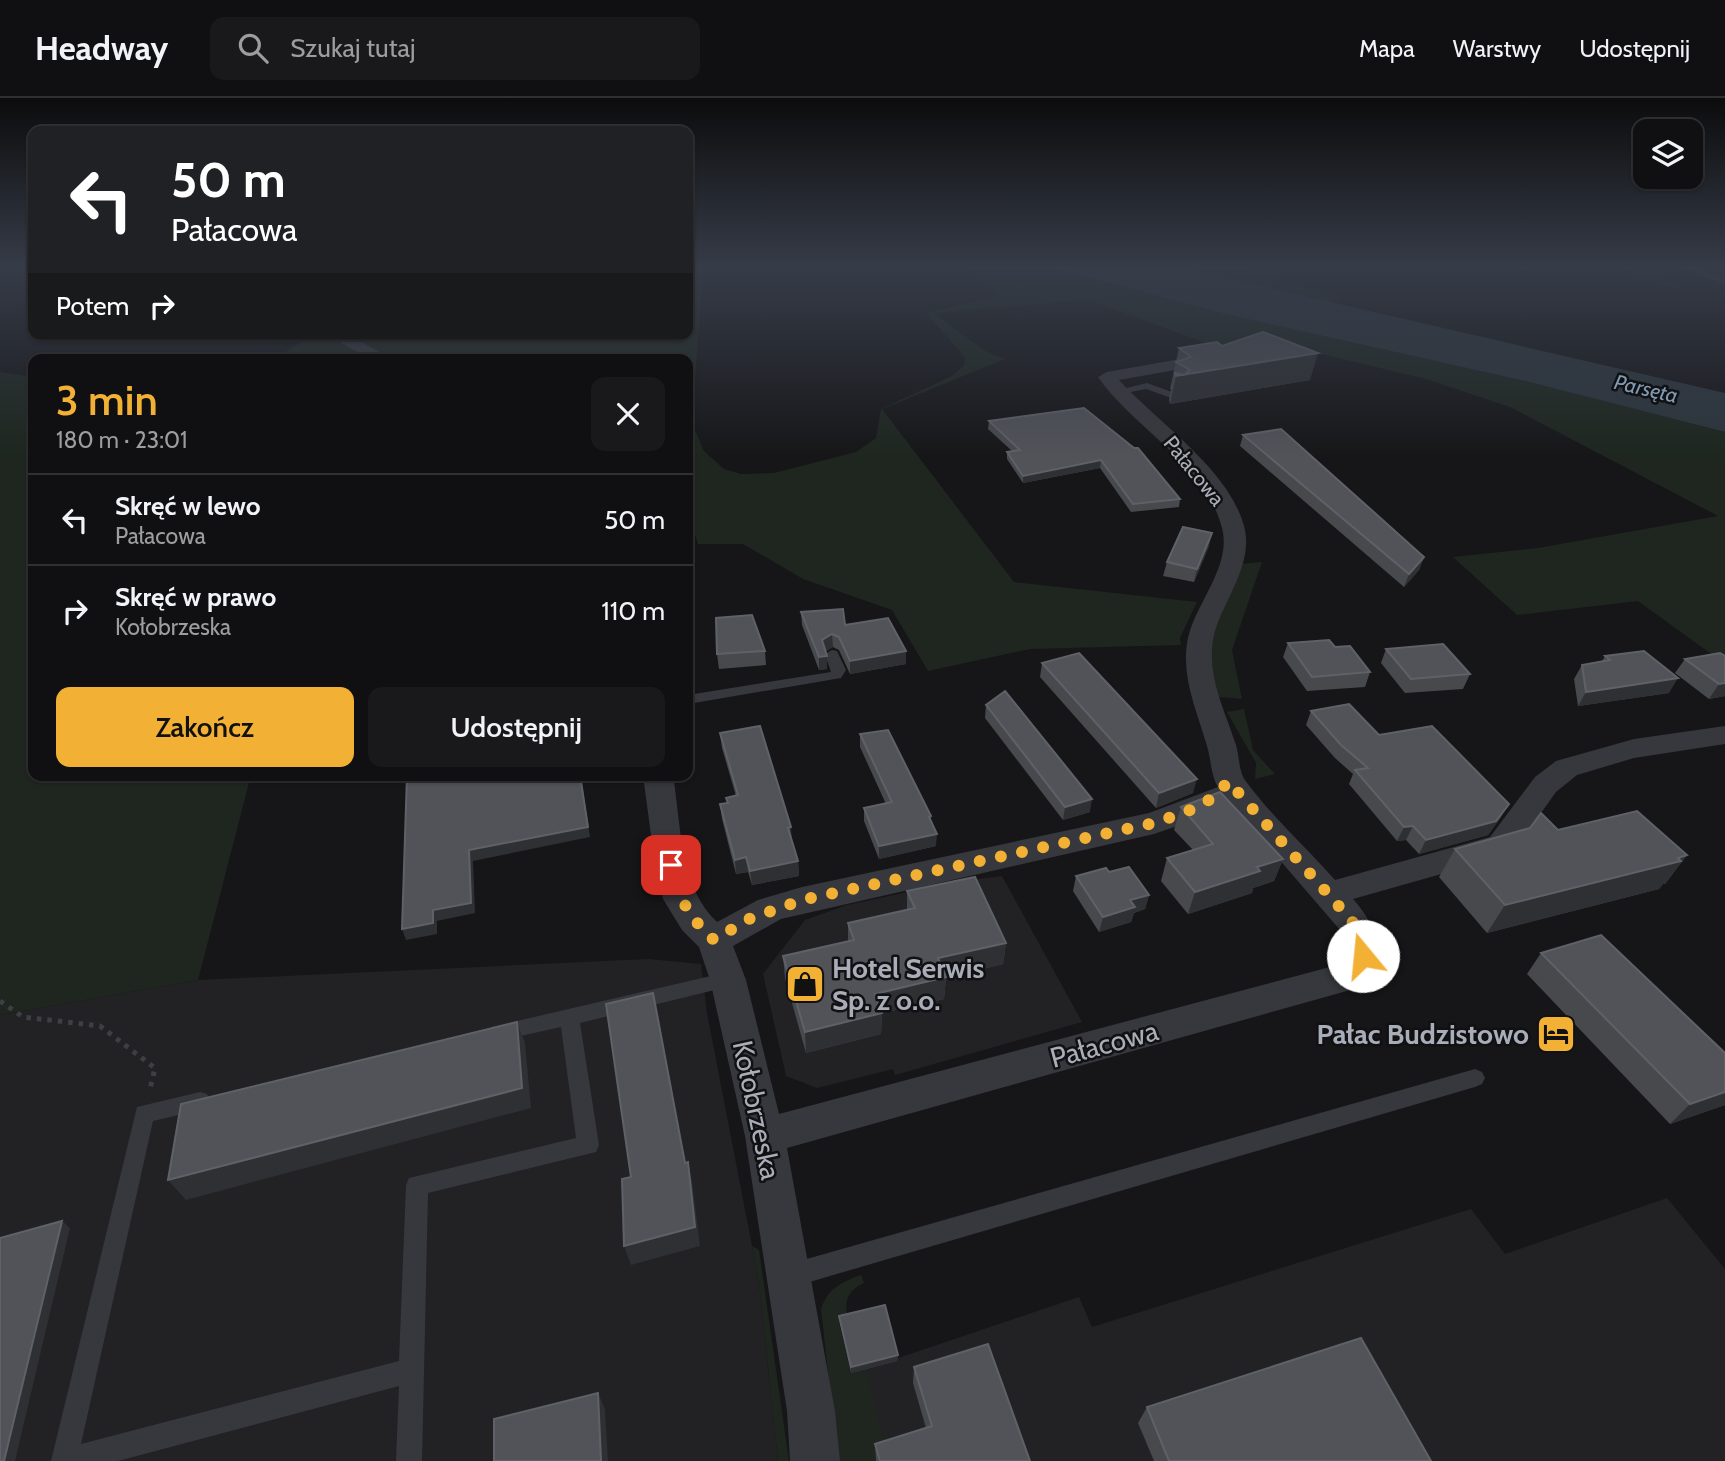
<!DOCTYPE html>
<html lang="pl">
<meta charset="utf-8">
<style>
:root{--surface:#101012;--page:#19191b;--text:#f1f3f6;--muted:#9c9d9f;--line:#303032;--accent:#f2b134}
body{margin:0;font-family:Cabin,sans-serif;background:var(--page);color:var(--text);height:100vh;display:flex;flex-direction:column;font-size:26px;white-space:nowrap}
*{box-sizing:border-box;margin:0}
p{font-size:23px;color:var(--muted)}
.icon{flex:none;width:38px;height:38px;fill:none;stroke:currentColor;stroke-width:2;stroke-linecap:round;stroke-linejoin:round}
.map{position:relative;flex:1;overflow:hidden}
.drawer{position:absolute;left:28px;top:256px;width:665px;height:427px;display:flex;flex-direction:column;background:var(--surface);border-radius:14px;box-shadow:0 2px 5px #0004,0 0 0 2px var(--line)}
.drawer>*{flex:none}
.banner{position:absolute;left:28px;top:28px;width:665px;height:214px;border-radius:14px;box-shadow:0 2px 5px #0004,0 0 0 2px var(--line);background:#202124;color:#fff;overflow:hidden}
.controls{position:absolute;left:1633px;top:21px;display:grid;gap:14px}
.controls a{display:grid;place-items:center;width:70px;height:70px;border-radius:14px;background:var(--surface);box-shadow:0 2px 5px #0004,0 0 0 2px var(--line);font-size:35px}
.pin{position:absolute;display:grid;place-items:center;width:60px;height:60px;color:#fff;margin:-30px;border-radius:14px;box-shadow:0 4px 10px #0006}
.me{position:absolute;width:77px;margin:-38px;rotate:343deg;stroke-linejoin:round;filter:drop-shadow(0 0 5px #0008)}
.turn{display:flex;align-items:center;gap:24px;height:147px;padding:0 28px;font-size:32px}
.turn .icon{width:91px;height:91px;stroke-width:2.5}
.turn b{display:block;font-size:49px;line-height:60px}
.then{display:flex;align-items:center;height:66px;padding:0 28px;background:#0003;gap:14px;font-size:26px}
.round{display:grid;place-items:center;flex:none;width:74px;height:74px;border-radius:14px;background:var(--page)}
.summary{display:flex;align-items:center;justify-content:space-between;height:119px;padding:0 28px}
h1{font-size:42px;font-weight:600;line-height:52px;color:var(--accent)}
.action{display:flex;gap:14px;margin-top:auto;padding:14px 28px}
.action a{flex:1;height:80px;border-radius:14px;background:var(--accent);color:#111;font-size:28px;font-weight:600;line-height:80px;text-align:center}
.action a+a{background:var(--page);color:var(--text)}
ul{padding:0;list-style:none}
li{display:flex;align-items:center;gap:21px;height:91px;padding:0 28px;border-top:2px solid var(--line)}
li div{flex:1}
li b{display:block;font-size:26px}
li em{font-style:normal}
header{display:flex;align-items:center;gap:42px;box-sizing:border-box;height:98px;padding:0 35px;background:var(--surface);border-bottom:2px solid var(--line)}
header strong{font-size:33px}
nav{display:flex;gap:38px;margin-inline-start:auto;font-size:24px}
.search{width:490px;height:63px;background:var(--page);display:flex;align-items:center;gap:18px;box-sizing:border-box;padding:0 24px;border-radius:14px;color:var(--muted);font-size:26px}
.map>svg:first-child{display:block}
.built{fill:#222225}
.green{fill:#1e261f}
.water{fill:#2c353c}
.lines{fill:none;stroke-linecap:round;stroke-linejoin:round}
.path-far1{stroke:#3d3f44;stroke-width:2.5;stroke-dasharray:2 2.5;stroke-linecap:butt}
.path{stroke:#3d3f44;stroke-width:5;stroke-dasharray:4.5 6;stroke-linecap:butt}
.lane{fill:#37383d;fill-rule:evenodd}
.street{fill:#37383d;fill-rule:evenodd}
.wall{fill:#47494d}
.shaded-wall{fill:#2f3033}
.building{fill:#525359;stroke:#5f6168;stroke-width:2}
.route{stroke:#f2b134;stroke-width:12;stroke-dasharray:0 21.6}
.labels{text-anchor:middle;stroke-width:5;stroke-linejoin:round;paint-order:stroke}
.far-water-label{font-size:21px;font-style:italic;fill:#7f9bb3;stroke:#111113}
.far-street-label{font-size:21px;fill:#a8adb8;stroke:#111113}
.near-poi-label{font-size:28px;font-weight:bold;fill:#a8adb8;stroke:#111113;text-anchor:start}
.near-street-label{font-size:28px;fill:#a8adb8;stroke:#111113}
</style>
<header>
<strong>Headway</strong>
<div class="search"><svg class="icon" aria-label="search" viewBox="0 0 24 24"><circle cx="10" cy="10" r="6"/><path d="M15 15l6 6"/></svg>Szukaj tutaj</div>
<nav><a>Mapa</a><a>Warstwy</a><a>Udostępnij</a></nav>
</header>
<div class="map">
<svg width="1725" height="1363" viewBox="0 0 1725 1363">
<rect width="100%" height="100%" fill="#161618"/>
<g class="built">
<polygon points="1002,778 1082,924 895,977 893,971 817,990 786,978 763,876 805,822 847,807 955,784"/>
<polygon points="648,861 701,866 707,915 759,1184 778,1363 0,1363 0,917 198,882"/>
<polygon points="1667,1100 1725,1171 1725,1363 870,1363 851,1276 1079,1199 1092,1229 1471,1111 1505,1156"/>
</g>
<g class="green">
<polygon points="688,170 694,170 702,183 692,325 704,353 724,371 741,376 774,375 856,354 876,340 881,311 952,278 964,267 965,259 926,215 995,199 1000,194 972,170 1055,170 1225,216 1525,283 1725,334 1725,566 1638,503 1517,517 1453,459 1538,450 1718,418 1510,309 1426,281 1284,247 1233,255 1089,202 934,215 985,253 1005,261 882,311 1014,484 1197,504 1180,540 1181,547 1030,551 928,573 892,512 803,481 743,446 698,446 688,414 688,261 274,261 314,236 688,236"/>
<polygon points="1183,170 1242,170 1340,200 1328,206"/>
<polygon points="0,274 33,279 33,677 251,677 198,882 0,917"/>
<path d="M1262 464 1232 552 1242 601 1218 599C1197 562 1224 501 1240 466Z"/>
<polygon points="1244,611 1253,652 1275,676 1255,681 1256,665 1227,614"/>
<polygon points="752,1148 759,1152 789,1363 778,1363 759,1184"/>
<path d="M861 1177 864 1185C847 1193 844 1203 848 1221L839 1224 851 1275 866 1271 886 1355 874 1363H838L821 1211C828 1190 842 1184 861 1177Z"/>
</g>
<polygon class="water" points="1055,170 1183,170 1725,295 1725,334 1525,283 1225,216"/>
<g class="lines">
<polyline class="path-far1" points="1627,170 1678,189"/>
<polyline class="path" points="0,903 23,919 100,928 155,970 150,991"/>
<g class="lane">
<polygon points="1683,170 1695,170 1725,181 1725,186"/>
<polygon points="1147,285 1180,297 1182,299 1177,302 1146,291 1120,296 1115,293"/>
<polygon points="832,552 837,553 846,572 841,580 688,606 688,597 831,574 825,556"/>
<polygon points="728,874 735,877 737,882 735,887 580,925 599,1047 596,1054 428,1095 422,1363 396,1363 399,1288 118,1363 51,1363 137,1009 200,994 207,996 210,1003 207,1010 200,1012 153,1023 81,1346 399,1263 406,1087 409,1080 576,1040 561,929 498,943 491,941 488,935 491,929"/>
<polygon points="1475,971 1482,974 1485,980 1482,986 1475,989 789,1190 781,1186 777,1178 781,1170 789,1166"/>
</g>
<g class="street">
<polygon points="325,236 347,236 392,261 370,261"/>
<path d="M1214 255 1220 256 1223 260 1220 264 1119 282C1158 325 1232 373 1245 432 1252 467 1225 501 1215 533 1204 573 1224 610 1236 647 1239 657 1239 674 1245 682 1271 718 1306 749 1335 782L1490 739 1535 679 1556 663 1634 641 1725 628V646L1634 660 1577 677 1556 694 1512 756 1353 801C1380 831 1388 864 1354 891L787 1050 835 1313 840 1363H790L787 1313 745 1038 710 882 699 849 682 832 663 801 655 767 643 677H673C681 725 679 789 717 824L758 802 802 789 1149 715 1218 689C1211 678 1211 661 1207 648 1197 613 1180 578 1188 540 1196 504 1232 468 1222 430 1205 365 1134 331 1098 279L1107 274ZM1229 703 1340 832 1344 855 1330 869 779 1016 746 882 733 848 781 821 1154 736 1212 716Z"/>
</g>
</g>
<g class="wall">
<polygon points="1222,248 1310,282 1170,306 1169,302 1171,291 1170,291 1179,250"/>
<polygon points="1084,310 1180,401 1179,409 1131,414 1100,370 1023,385 1007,361 1007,354 1012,353 988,331 989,323"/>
<polygon points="1243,337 1424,459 1419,472 1404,489 1240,348"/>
<polygon points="1209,448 1194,484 1163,478 1167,464"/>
<polygon points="801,514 845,527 906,566 850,576 839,552 833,549 826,553 827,571 819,572 802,527"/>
<polygon points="1288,545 1335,549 1370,574 1365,589 1307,593 1283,559"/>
<polygon points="1386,551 1470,576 1463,591 1405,595 1381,565"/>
<polygon points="765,553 766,567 719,571 717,556"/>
<polygon points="1720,555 1725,598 1709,601 1675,575 1685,561"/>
<polygon points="1605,558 1669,595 1578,608 1574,581 1582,567 1602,563"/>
<polygon points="1042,565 1193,695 1156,710 1040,579"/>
<polygon points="986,607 1090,714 1063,722 985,620"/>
<polygon points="1311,613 1379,637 1501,719 1488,737 1419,756 1406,742 1397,743 1349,686 1353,676 1335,660 1306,627"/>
<polygon points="720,635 792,744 798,763 799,778 752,787 748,774 736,776 722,721 720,706 727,705 726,700 736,698 722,650"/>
<polygon points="860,636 931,718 931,723 936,748 879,761 864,723 864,710 886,706 860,649"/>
<polygon points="1181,709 1283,761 1274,783 1253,790 1252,795 1188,816 1161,783 1167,760 1193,752 1174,732"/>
<polygon points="1558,732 1687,757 1665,786 1663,786 1659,791 1487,835 1439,779 1455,751"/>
<polygon points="1109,774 1149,797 1145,811 1134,815 1131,824 1099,834 1073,793 1076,778"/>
<polygon points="907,793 1006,845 1003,866 946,880 944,901 882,915 881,936 806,955 785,880 783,858 848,843 848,825 907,812"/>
<polygon points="1541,855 1725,994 1725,1007 1670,1026 1527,876"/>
<polygon points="839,1218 898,1257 897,1263 851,1275 840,1224"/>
<polygon points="914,1269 1030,1363 876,1363 875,1346 926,1330 913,1285"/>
<polygon points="1147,1309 1431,1363 1154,1363 1138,1325"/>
</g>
<g class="shaded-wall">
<polygon points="1318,255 1310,282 1170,306 1176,278"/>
<polygon points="1101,362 1100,370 1023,385 1023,378"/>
<polygon points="1212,435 1209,448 1194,484 1197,471"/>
<polygon points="1424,459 1419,472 1404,489 1409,476"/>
<polygon points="832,536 833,549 823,555 822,542"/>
<polygon points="906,553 906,566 850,576 850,563"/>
<polygon points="827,558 827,571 819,572 819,559"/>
<polygon points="1678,580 1669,595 1578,608 1586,594"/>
<polygon points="1725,585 1725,598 1709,601 1719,586"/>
<polygon points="580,677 581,677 590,739 473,763 475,815 437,823 437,836 406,842 402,831 433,812 469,752"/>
<polygon points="1197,681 1193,695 1156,710 1159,695"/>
<polygon points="1092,701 1090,714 1063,722 1065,709"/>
<polygon points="1509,706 1501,719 1488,737 1419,756 1426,742"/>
<polygon points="1413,728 1406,742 1397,743 1404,729"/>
<polygon points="791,729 792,744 788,730"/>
<polygon points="937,736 936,748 879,761 879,748"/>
<polygon points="1687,757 1665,786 1663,786 1659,791 1487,835 1505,807"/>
<polygon points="746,759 748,774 736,776 735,762"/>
<polygon points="1283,761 1274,783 1253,790 1252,795 1188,816 1195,794 1257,769"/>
<polygon points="798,763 799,778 752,787 750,773"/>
<polygon points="1149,797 1145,811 1134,815 1131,824 1099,834 1103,819 1130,802"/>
<polygon points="1006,845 1003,866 946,880 944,901 874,917 875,896 938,860"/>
<polygon points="653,895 658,916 689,1085 685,1065"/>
<polygon points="882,915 881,936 806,955 805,934"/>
<polygon points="517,924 525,945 531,1010 186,1102 168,1082"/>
<polygon points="1725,994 1725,1007 1670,1026 1690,1006"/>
<polygon points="688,1064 692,1083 700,1148 631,1167 624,1148"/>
<polygon points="62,1123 70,1130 15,1363 4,1363"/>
<polygon points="898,1257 897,1263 851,1275 851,1269"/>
<polygon points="598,1295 605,1311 608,1363 601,1363"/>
</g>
<g class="building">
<polygon points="1263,234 1318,255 1176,278 1175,275 1184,277 1190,272 1176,264 1191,259 1179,250 1217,244 1222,248"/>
<polygon points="1084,310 1134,350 1138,350 1180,401 1133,406 1101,362 1023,378 1007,354 1020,352 989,323"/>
<polygon points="1281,331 1424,459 1409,476 1243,337"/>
<polygon points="1183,429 1212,435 1197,471 1167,464"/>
<polygon points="843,511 845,527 888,520 906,553 850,563 839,539 832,536 822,542 827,558 819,559 801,514"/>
<polygon points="752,517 765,553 717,556 716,520"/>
<polygon points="1329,542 1335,549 1350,548 1370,574 1312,579 1288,545"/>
<polygon points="1443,546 1470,576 1411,581 1386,551"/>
<polygon points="1644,553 1678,580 1586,594 1582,567 1610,562 1605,558"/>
<polygon points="1079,555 1197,681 1159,695 1042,565"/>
<polygon points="1720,555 1725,558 1725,585 1719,586 1685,561"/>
<polygon points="1005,593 1092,701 1065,709 986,607"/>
<polygon points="1349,606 1379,637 1432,628 1509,706 1496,723 1426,742 1413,728 1404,729 1355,672 1368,670 1341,647 1311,613"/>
<polygon points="760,628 791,729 788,730 798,763 750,773 746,759 735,762 720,706 728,705 726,700 738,697 720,635"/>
<polygon points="888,632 931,718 929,719 937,736 879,748 864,710 892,704 860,636"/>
<polygon points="407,677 580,677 588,729 469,752 471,805 433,812 433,825 402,831"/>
<polygon points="1220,694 1283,761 1257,769 1260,773 1195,794 1167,760 1213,746 1181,709"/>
<polygon points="1637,713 1687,757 1678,760 1681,763 1505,807 1455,751 1530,730 1541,715 1558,732"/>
<polygon points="1129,769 1149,797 1130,802 1135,809 1103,819 1076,778 1106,770 1109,774"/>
<polygon points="975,779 1006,845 938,860 946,879 875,896 882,915 805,934 783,858 854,842 848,825 915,810 907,793"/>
<polygon points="1601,837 1725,955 1725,994 1690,1006 1541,855"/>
<polygon points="653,895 685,1065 688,1064 695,1129 624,1148 622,1081 631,1079 606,906"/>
<polygon points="517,924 522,990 168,1082 181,1006"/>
<polygon points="62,1123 4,1363 0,1363 0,1140"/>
<polygon points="885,1207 898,1257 851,1269 839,1218"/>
<polygon points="1361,1240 1431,1363 1169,1363 1147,1309"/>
<polygon points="988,1246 1030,1363 880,1363 875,1346 932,1328 914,1269"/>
<polygon points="598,1295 601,1363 494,1363 494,1321"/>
</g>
<linearGradient id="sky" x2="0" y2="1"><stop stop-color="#0c0c0d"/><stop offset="0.47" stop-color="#363c48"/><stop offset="1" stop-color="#363c48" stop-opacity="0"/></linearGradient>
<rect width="1725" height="361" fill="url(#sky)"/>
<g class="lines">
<path class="route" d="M671 767C680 802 687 817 714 842L749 821 802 802 1154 725C1182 715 1210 709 1228 683L1352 823 1362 843 1363 858"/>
</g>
<defs>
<g id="shop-square" transform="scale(2.0125)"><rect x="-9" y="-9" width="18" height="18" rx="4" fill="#f2b134" stroke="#111113"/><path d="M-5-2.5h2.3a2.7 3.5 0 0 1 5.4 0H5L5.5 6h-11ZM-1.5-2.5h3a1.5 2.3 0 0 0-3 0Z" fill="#111"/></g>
<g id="hotel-square" transform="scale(2.0125)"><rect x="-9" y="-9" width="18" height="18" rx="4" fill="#f2b134" stroke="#111113"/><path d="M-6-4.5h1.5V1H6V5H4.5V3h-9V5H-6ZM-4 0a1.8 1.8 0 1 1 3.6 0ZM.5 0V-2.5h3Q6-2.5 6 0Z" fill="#111"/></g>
</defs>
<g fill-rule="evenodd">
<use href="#shop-square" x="805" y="886"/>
<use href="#hotel-square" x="1556" y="936"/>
</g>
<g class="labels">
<g class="far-water-label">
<text transform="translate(1646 291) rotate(13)" y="7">Parsęta</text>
</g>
<g class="far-street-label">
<text transform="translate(1194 373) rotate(51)" y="7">Pałacowa</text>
</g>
<g class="near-poi-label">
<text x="832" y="880">Hotel Serwis<tspan x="832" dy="32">Sp. z o.o.</tspan></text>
<text x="1529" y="946" text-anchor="end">Pałac Budzistowo</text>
</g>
<g class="near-street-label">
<text transform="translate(1104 946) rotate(-15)" y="10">Pałacowa</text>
<text transform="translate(757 1012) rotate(78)" y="10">Kołobrzeska</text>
</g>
</g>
</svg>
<div class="controls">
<a><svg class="icon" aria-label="layers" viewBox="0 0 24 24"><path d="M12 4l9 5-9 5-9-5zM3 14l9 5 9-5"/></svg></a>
</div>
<div class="pin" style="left:671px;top:767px;background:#d93025"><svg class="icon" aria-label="arrive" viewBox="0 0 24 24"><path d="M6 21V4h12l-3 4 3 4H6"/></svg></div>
<svg class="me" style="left:1363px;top:858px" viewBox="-20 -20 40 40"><circle r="19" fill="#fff"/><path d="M0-13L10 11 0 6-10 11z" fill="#f2b134"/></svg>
<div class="banner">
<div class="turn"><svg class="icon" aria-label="left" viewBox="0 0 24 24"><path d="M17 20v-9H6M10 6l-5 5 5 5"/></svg><div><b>50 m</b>Pałacowa</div></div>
<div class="then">Potem<svg class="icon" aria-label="right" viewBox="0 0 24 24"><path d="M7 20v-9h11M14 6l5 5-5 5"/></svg></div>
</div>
<section class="drawer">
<div class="summary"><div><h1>3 min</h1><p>180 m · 23:01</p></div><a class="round"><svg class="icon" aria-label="close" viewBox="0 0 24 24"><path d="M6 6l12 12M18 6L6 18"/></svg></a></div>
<ul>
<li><svg class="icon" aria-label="left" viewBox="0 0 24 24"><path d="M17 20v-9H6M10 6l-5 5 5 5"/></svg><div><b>Skręć w lewo</b><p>Pałacowa</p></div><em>50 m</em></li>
<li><svg class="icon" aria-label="right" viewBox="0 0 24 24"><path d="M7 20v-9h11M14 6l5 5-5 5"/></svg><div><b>Skręć w prawo</b><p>Kołobrzeska</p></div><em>110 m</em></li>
</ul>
<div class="action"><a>Zakończ</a><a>Udostępnij</a></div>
</section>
</div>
